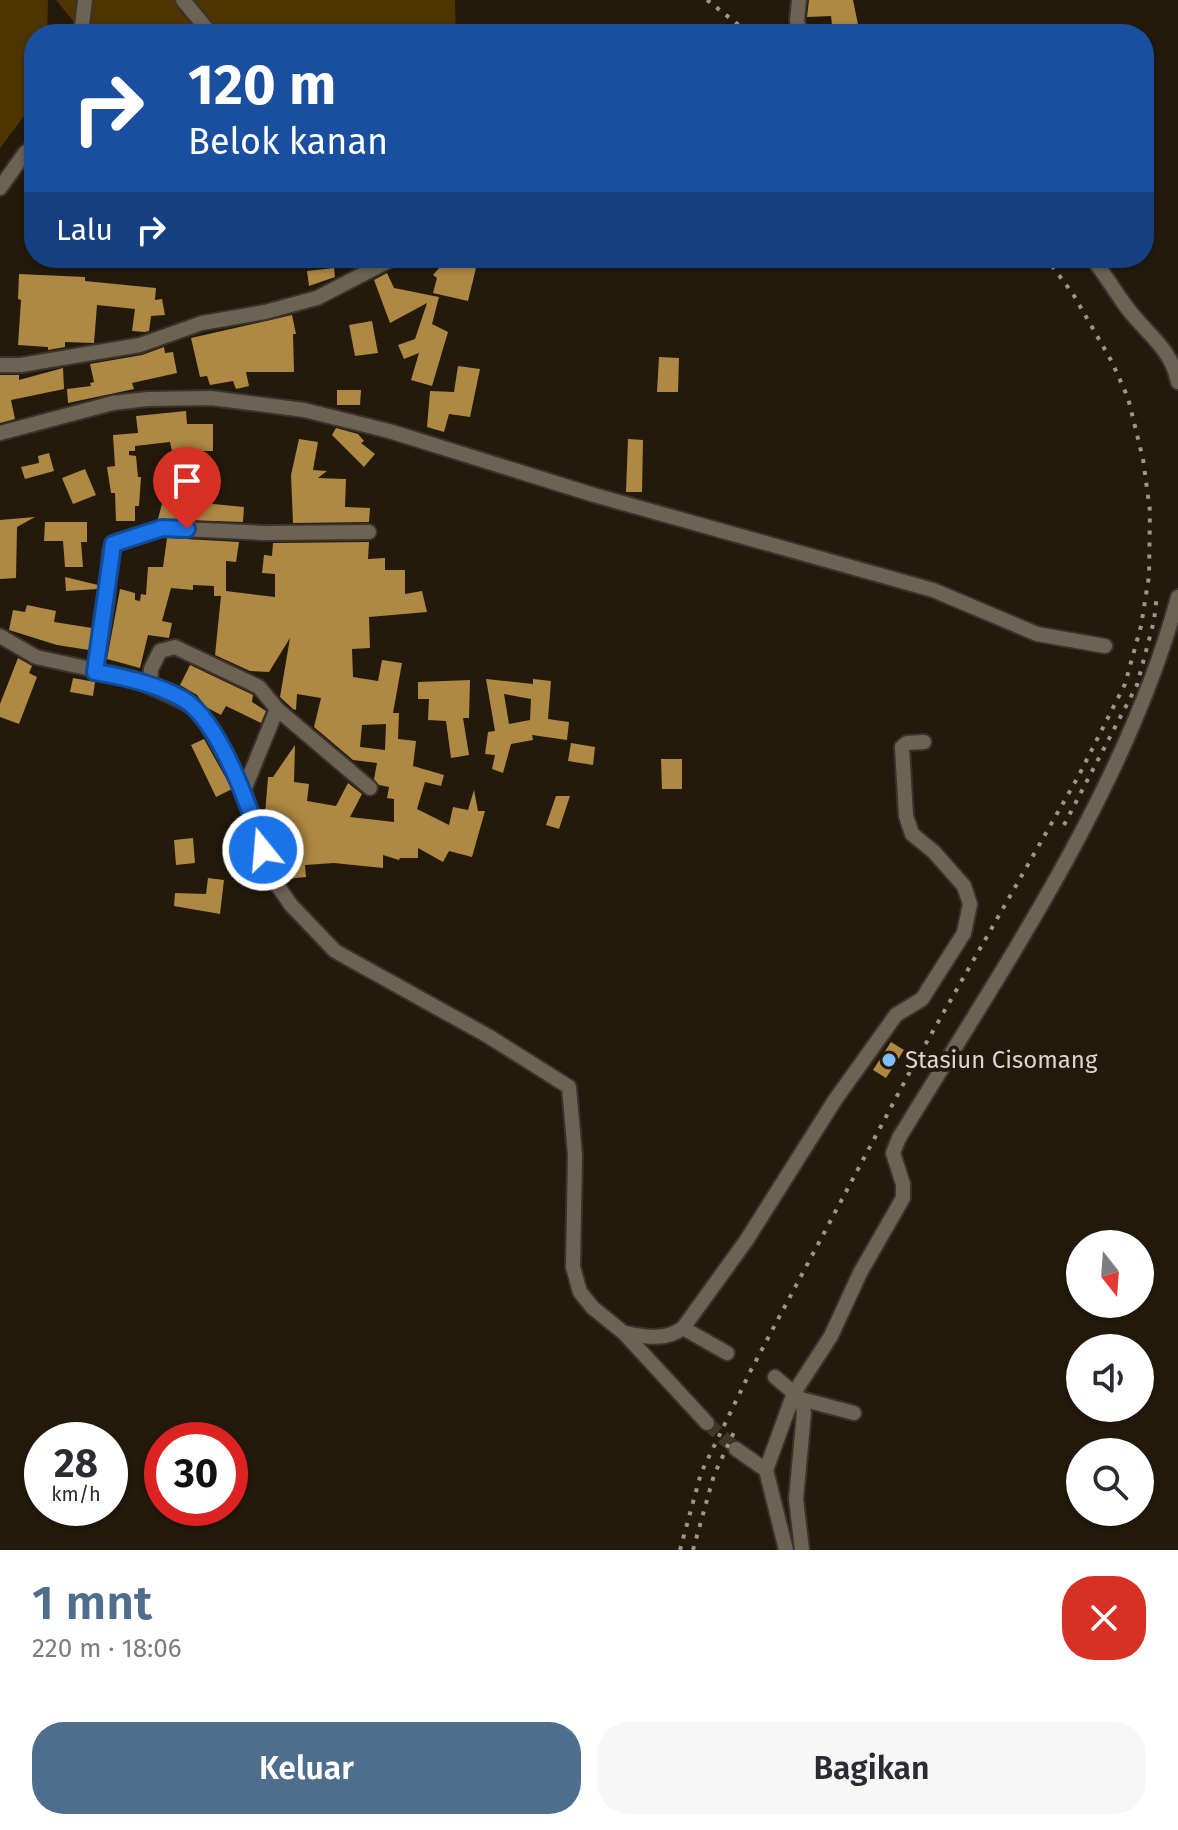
<!DOCTYPE html>
<html lang="id">
<meta charset="utf-8">
<style>
:root{--surface:#fff;--page:#f7f7f7;--text:#2b2b33;--muted:#7c7c81;--accent:#4f6d8c}
body{margin:0;font-family:"Fira Sans",sans-serif;background:var(--page);color:var(--text);height:100vh;display:flex;flex-direction:column;font-size:30px;white-space:nowrap}
*{box-sizing:border-box;margin:0}
p{font-size:26px;color:var(--muted)}
.icon{flex:none;width:44px;height:44px;fill:none;stroke:currentColor;stroke-width:2;stroke-linecap:round;stroke-linejoin:round}
.map{position:relative;height:1550px;overflow:hidden}
.panel{display:flex;flex-direction:column;background:var(--surface);flex:1}
.panel>*{flex:none}
.top-card{position:absolute;left:24px;top:24px;width:1130px;height:244px;border-radius:32px;box-shadow:0 2px 6px #0004;background:#1a4fa0;color:#fff;overflow:hidden}
.needle{width:52px;rotate:163deg}
.tools{position:absolute;left:1066px;top:1230px;display:grid;gap:16px}
.tools a{display:grid;place-items:center;width:88px;height:88px;border-radius:50%;background:var(--surface);box-shadow:0 2px 6px #0004;font-size:40px}
.speed{position:absolute;left:24px;top:1422px;display:flex;gap:16px;font-size:40px;font-weight:700;text-align:center}
.speed>*{display:grid;place-content:center;width:104px;height:104px;border-radius:50%;background:var(--surface);box-shadow:0 2px 6px #0004;line-height:1}
.speed small{font-size:20px;font-weight:400}
.speed .limit{border:12px solid #d22;background:#fff;color:#111}
.pin{position:absolute;display:grid;place-items:center;width:68px;height:68px;color:#fff;margin:-82px -34px;border-radius:50% 50% 50% 0;rotate:-45deg;box-shadow:0 0 8px #0007}
.pin .icon{rotate:45deg}
.me{position:absolute;width:88px;margin:-44px;rotate:343deg;stroke-linejoin:round;filter:drop-shadow(0 0 6px #0008)}
.turn{display:flex;align-items:center;gap:28px;height:168px;padding:0 32px;font-size:36px}
.turn .icon{width:104px;height:104px;stroke-width:2.5}
.turn b{display:block;font-size:56px;line-height:68px}
.then{display:flex;align-items:center;height:76px;padding:0 32px;background:#0003;gap:16px;font-size:30px}
.round{display:grid;place-items:center;flex:none;width:84px;height:84px;border-radius:32px;background:var(--page)}
.summary{display:flex;align-items:center;justify-content:space-between;height:136px;padding:0 32px}
h1{font-size:48px;font-weight:600;line-height:60px;color:var(--accent)}
.action{display:flex;gap:16px;margin-top:auto;padding:16px 32px}
.action a{flex:1;height:92px;border-radius:32px;background:var(--accent);color:#fff;font-size:32px;font-weight:600;line-height:92px;text-align:center}
.action a+a{background:var(--page);color:var(--text)}
.map>svg:first-child{display:block}
.green{fill:#4e3500}
.building{fill:#af8843;fill-rule:evenodd}
.lines{fill:none;stroke-linecap:round;stroke-linejoin:round}
.street-tunnel{stroke:#3f3628;stroke-width:14;stroke-dasharray:14 7;stroke-linecap:butt}
.street-casing{stroke:#3a332d;stroke-width:18}
.street{stroke:#6d6352;stroke-width:14}
.rail{stroke:#9d968b;stroke-width:4;stroke-dasharray:4 8;stroke-linecap:butt}
.route-casing{stroke:#114b97;stroke-width:20}
.route{stroke:#1a73e8;stroke-width:14}
.poi-dot{fill:#7bbef8;stroke:#231a0b;stroke-width:3}
.labels{text-anchor:middle;stroke-width:8;stroke-linejoin:round;paint-order:stroke}
.poi-label{font-size:24px;fill:#dcd6cd;stroke:#231a0b;text-anchor:start}
</style>
<div class="map">
<svg width="1178" height="1550" viewBox="0 0 1178 1550">
<rect width="100%" height="100%" fill="#231a0b"/>
<g class="green">
<polygon points="0,0 48,0 47,34 34,34 34,103 0,148"/>
<polygon points="56,0 455,0 456,34 84,34"/>
</g>
<g class="building">
<polygon points="809,0 853,0 860,34 833,34 831,16 807,17"/>
<polygon points="427,258 476,268 468,301 433,293 437,278 433,275 439,268"/>
<polygon points="334,268 335,277 309,286 307,271"/>
<polygon points="387,273 394,288 439,297 432,324 448,332 432,386 411,380 419,353 404,359 398,345 415,339 427,303 390,323 374,280"/>
<polygon points="19,274 85,277 85,281 156,288 155,300 162,299 165,315 151,316 149,331 145,332 132,331 135,309 97,305 94,343 65,342 65,347 48,350 48,347 18,345 21,300 18,299"/>
<polygon points="292,315 296,334 293,334 294,372 246,372 249,386 236,389 233,381 210,385 207,376 200,377 191,338"/>
<polygon points="372,321 378,353 355,356 349,325"/>
<polygon points="164,347 165,353 173,352 177,373 132,383 134,389 68,403 67,389 91,386 90,383 94,382 90,364 142,355"/>
<polygon points="659,357 679,358 678,392 657,392"/>
<polygon points="458,366 480,369 470,417 449,414 444,432 427,427 430,391 454,392"/>
<polygon points="63,368 64,389 11,400 15,419 0,423 0,375 19,375 19,380"/>
<polygon points="337,390 361,390 360,405 337,405"/>
<polygon points="186,411 187,424 213,424 213,451 172,451 170,442 135,446 135,451 129,451 129,455 136,456 138,477 141,477 139,506 135,506 135,521 116,521 115,493 111,493 107,467 115,466 113,435 138,433 136,416"/>
<polygon points="336,428 358,434 364,441 361,443 375,454 364,467 332,435"/>
<polygon points="299,439 318,442 313,470 327,471 318,478 346,479 345,507 370,508 369,522 293,523 291,475"/>
<polygon points="628,439 643,440 642,492 626,492"/>
<polygon points="49,453 54,471 25,479 21,467 39,463 38,456"/>
<polygon points="172,465 200,472 193,502 244,507 243,522 158,519"/>
<polygon points="85,469 96,495 73,504 62,478"/>
<polygon points="35,517 17,527 16,578 0,579 0,520"/>
<polygon points="45,522 87,522 87,542 81,542 83,567 65,567 63,541 44,541"/>
<path d="M167 538 239 542 236 562 226 561V591L275 597V574L262 573 264 555 272 556 273 543 369 542 368 559 385 558V570H405V594L422 591 427 612 369 617 370 648 352 649 353 677 378 681 382 660 402 663 393 713H399L398 739 416 741 413 766 444 775 441 786 425 782 417 809 449 825 453 807 468 810 474 790 478 811H485L472 857 449 851 443 862 418 848V858H400L399 860 383 855V868L334 863 305 865 306 877 285 879 284 859H275L271 845 279 844 278 816 265 815 268 777H273L295 745 294 782 309 784 307 801 336 806 348 783 362 794 350 817 394 822V799L387 798 389 787 379 785 374 779 377 763 353 760 314 727 321 698 297 694 296 710 293 709 280 697 290 638 269 672 250 671 215 655 221 596H214V586L193 585V590L171 588 162 621 172 623 169 638 148 635 140 668 107 659 120 589 135 593V600L140 601 141 594 146 595 148 567H163ZM386 724 385 750 360 747 362 725Z"/>
<polygon points="65,577 98,585 98,589 66,591"/>
<polygon points="27,605 56,611 54,622 92,628 89,650 57,645 9,630 13,610 25,612"/>
<polygon points="18,658 32,666 29,673 37,677 19,724 0,717 0,704"/>
<polygon points="190,665 253,695 252,702 266,711 261,723 226,706 221,715 206,707 197,695 180,685"/>
<polygon points="73,678 95,682 93,696 70,692"/>
<path d="M486 679 533 684V679L551 681 548 719 569 722 567 740 532 735 533 740 511 744 503 773 492 769 495 755 485 754 488 732 495 731ZM504 694 531 699 530 720 509 724Z"/>
<polygon points="470,680 469,718 463,718 469,755 451,758 446,721 428,720 429,699 418,699 418,682"/>
<polygon points="204,739 232,789 216,797 191,745"/>
<polygon points="571,743 595,747 593,765 568,761"/>
<polygon points="661,759 682,759 682,789 662,789"/>
<polygon points="556,796 570,796 559,829 546,825"/>
<polygon points="193,838 195,863 176,865 174,840"/>
<polygon points="208,878 224,880 220,914 174,906 175,893 206,894"/>
<polygon points="891,1042 904,1050 886,1078 873,1070"/>
</g>
<g class="lines">
<polyline class="street-tunnel" points="707,1423 736,1449"/>
<g class="street-casing">
<g id="street">
<polyline points="183,0 211,34"/>
<polyline points="799,0 797,21 801,34"/>
<polyline points="81,34 85,0"/>
<polyline points="0,188 25,153 34,146"/>
<path d="M1092 258C1104 273 1114 290 1125 305 1145 333 1171 347 1178 382"/>
<polyline points="0,365 21,365 140,345 202,323 265,312 317,298 394,258"/>
<polyline points="0,433 113,403 148,399 211,398 304,410 389,431 594,495 933,590 1037,634 1105,646"/>
<polyline points="0,636 36,657 132,678 190,705 205,720 244,790 269,873 291,905 335,951 488,1036 569,1087 575,1155 573,1267 580,1292 593,1308 624,1333 707,1423"/>
<polyline points="95,672 107,602 110,552 113,544 118,541 162,528 264,533 369,532"/>
<polyline points="150,686 151,669 160,651 175,647 259,687 277,709 370,788"/>
<polyline points="244,790 277,709"/>
<polyline points="683,1328 727,1353"/>
<path d="M625 1333C646 1337 665 1341 683 1328L746 1241 835 1100 896 1015 922 999 964 933 970 904 964 886 934 852 912 834 906 816 902 747 907 743 924 742"/>
<polyline points="775,1377 801,1399 804,1413 796,1499 802,1550"/>
<polyline points="801,1399 854,1413"/>
<polyline points="736,1449 766,1470 786,1550"/>
<path d="M766 1470 794 1393 831 1336 860 1273 903 1198V1184L893 1153 899 1138C1002 969 1126 789 1178 597"/>
</g>
</g>
<use href="#street" class="street"/>
<g class="rail">
<polyline points="707,0 750,34"/>
<polyline points="1064,825 1137,685 1154,621 1157,594"/>
<polyline points="680,1550 701,1473 751,1370 913,1066 1078,777 1125,684 1141,626 1149,576 1150,511 1143,459 1128,398 1112,362 1073,294 1046,258"/>
<polyline points="693,1550 714,1475 735,1430"/>
</g>
</g>
<g class="lines">
<g class="route-casing">
<path id="route" d="M187 529 162 528 113 544 95 672C125 677 157 684 183 699 220 721 251 811 263 850"/>
</g>
<use href="#route" class="route"/>
</g>
<circle class="poi-dot" cx="889" cy="1060" r="8"/>
<g class="labels">
<g class="poi-label">
<text x="905" y="1068">Stasiun Cisomang</text>
</g>
</g>
</svg>
<div class="tools">
<a><svg class="needle" viewBox="-14 -14 28 28"><path d="M0-13l5 13h-10z" fill="#e53935"/><path d="M0 13l5-13h-10z" fill="#7c7c81"/></svg></a>
<a><svg class="icon" aria-label="sound" viewBox="0 0 24 24"><path d="M4 9h4l5-4v14l-5-4H4zM17 9q2 3 0 6"/></svg></a>
<a><svg class="icon" aria-label="search" viewBox="0 0 24 24"><circle cx="10" cy="10" r="6"/><path d="M15 15l6 6"/></svg></a>
</div>
<div class="speed"><div>28<small>km/h</small></div><div class="limit">30</div></div>
<div class="pin" style="left:187px;top:529px;background:#d93025"><svg class="icon" aria-label="arrive" viewBox="0 0 24 24"><path d="M6 21V4h12l-3 4 3 4H6"/></svg></div>
<svg class="me" style="left:263px;top:850px" viewBox="-20 -20 40 40"><circle r="17" fill="#1a73e8" stroke="#fff" stroke-width="3"/><path d="M0-11L8 9 0 5-8 9z" fill="#fff"/></svg>
<div class="top-card">
<div class="turn"><svg class="icon" aria-label="right" viewBox="0 0 24 24"><path d="M7 20v-9h11M14 6l5 5-5 5"/></svg><div><b>120 m</b>Belok kanan</div></div>
<div class="then">Lalu<svg class="icon" aria-label="right" viewBox="0 0 24 24"><path d="M7 20v-9h11M14 6l5 5-5 5"/></svg></div>
</div>
</div>
<section class="panel">
<div class="summary"><div><h1>1 mnt</h1><p>220 m · 18:06</p></div><a class="round" style="background:#d93025;color:#fff"><svg class="icon" aria-label="close" viewBox="0 0 24 24"><path d="M6 6l12 12M18 6L6 18"/></svg></a></div>
<div class="action"><a>Keluar</a><a>Bagikan</a></div>
</section>
